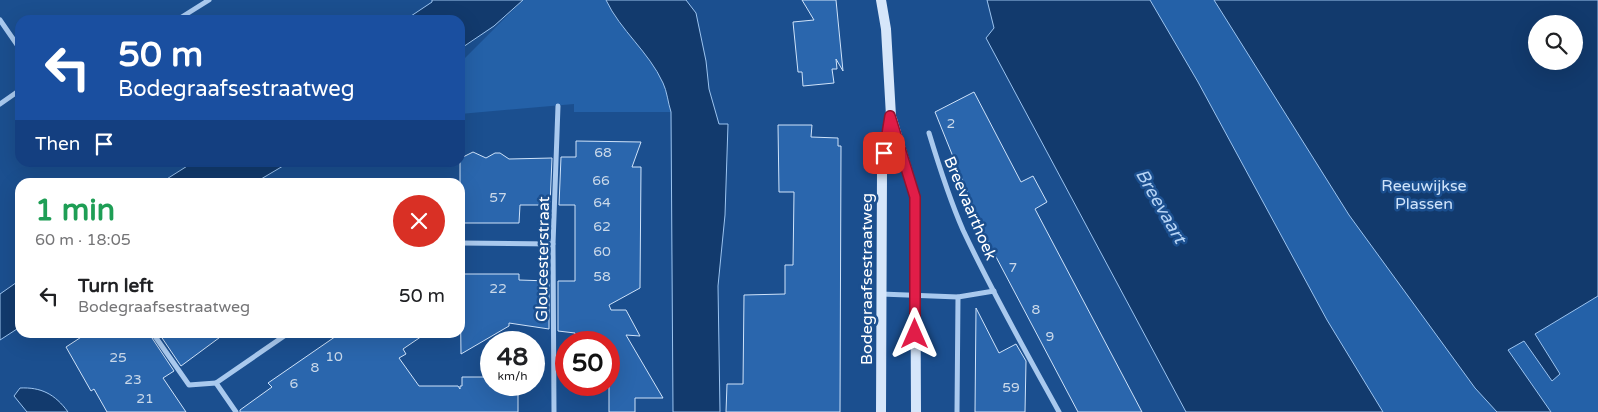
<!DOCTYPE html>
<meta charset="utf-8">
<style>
:root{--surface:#fff;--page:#f2f2f2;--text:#202124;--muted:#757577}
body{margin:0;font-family:"Varela Round",sans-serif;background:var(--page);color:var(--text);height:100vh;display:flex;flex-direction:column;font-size:19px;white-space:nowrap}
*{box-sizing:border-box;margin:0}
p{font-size:16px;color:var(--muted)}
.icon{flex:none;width:28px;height:28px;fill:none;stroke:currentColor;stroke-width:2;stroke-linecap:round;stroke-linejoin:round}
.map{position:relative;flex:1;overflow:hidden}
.drawer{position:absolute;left:15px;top:178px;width:450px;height:160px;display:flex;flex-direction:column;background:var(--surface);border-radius:15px;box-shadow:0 5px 20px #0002}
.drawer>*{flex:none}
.top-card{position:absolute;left:15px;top:15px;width:450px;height:152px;border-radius:15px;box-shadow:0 5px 20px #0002;background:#1a4fa0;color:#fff;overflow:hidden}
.controls{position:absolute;left:1528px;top:15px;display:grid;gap:10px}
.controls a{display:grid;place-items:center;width:55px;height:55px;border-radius:50%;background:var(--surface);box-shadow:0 5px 20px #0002;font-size:25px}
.speed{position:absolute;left:480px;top:331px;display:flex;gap:10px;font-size:25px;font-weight:700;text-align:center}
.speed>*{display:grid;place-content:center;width:65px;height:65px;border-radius:50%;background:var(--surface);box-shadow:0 5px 20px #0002;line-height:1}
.speed small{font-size:12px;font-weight:400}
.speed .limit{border:8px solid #d22;background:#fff;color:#111}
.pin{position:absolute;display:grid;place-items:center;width:42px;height:42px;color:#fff;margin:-21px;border-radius:10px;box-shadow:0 2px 8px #0006}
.me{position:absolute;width:55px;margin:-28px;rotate:0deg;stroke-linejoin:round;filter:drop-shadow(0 0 4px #0008)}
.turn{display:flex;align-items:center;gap:18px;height:105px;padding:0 20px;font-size:22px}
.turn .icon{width:65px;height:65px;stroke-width:2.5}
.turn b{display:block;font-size:35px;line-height:42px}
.then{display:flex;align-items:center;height:48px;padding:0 20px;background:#0003;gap:10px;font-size:19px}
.round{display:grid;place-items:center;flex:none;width:52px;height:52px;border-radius:26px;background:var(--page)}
.head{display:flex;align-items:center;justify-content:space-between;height:85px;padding:0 20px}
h1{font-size:30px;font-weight:800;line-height:38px;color:#1e9e55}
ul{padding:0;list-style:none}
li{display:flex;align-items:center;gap:15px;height:65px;padding:0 20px}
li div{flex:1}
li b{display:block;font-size:19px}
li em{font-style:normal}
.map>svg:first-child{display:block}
.green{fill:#2461a8;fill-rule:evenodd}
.water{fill:#123a6d;stroke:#9cc4f0;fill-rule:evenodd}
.building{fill:#2a66ad;stroke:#cfe3fa}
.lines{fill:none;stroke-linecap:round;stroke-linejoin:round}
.minor{stroke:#a9c9ee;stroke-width:5}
.secondary{stroke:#d6e6fa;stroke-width:10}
.route-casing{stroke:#92132f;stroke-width:12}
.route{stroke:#e11d48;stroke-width:9}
.labels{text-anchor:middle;stroke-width:5;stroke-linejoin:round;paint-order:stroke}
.number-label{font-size:14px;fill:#cad9ea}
.park-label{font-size:16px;fill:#cfe3fa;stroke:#1b4f8f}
.street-label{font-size:16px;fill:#fff;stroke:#1b4f8f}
.water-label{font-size:18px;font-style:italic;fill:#b5d3f5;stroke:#1b4f8f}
</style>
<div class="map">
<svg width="1598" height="412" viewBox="0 0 1598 412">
<rect width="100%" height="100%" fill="#1b4f8f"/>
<g class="green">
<path d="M523 0H606C620 30 649 52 663 83 667 91 668 103 671 112H574V104L460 114V63Z"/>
<path d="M1119 0H1598V412H1342ZM1536 24H1574V61H1536Z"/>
</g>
<g class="water">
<polygon points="432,0 523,0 494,26 460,49 460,20 405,20 432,2"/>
<path d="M606 0H686L696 13 706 61 709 89 719 124H728L725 215 718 286 720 412H673L671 112C668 103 667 91 663 83 649 52 620 30 606 0Z"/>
<polygon points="987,0 1150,0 1198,82 1327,320 1383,412 1186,412 986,38 994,28"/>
<path d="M1214 0H1598V296L1535 334 1560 374 1552 381 1524 341 1508 350 1551 412H1497L1475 388 1349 215ZM1536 24H1574V61H1536Z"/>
<polygon points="192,163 192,162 288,163 256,182 162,182"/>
<polygon points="20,280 20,327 0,340 0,294"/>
<path d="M20 388C41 387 55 394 68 412H27L14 396Z"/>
</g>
<g class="building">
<polygon points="802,0 836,0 843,71 836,59 837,69 832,69 834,83 803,86 802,72 798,72 793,22 814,20"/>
<polygon points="974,92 1021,182 1033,176 1047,202 1035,209 1142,412 1078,412 985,236 935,112"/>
<polygon points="778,125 812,125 811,137 838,138 838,146 841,146 840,412 726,412 727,384 743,384 744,295 785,294 785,265 793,265 794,192 779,192"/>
<polygon points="576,141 641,142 632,167 641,167 640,288 609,305 611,310 626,310 640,336 626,335 663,398 635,398 635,412 609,412 609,342 575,342 575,333 558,331 558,281 575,281 575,205 559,205 561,157 576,157"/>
<polygon points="473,152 486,158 495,153 500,153 509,159 552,158 550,205 520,205 519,223 460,223 460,162 461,158"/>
<polygon points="460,274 519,274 519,280 549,281 549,329 509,323 509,326 461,354"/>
<polygon points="976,308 999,353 1016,344 1026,361 1025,412 975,412"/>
<polygon points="89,332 148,332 174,371 163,378 186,412 107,412 94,389 91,391 66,347"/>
<polygon points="158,332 227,332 181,366"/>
<polygon points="342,332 428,332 403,349 406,354 399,358 419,386 458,386 460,389 460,386 462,386 462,377 491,377 491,385 518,385 518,412 240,412 240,410 272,387 268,383"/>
</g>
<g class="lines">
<g class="minor">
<polyline points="0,20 20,49"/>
<polyline points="177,20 209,0"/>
<polyline points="0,104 20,90"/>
<path d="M929 133C939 166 949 198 963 230 992 292 1026 352 1059 412"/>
<polyline points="460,243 553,244"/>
<polyline points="881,294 958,297 994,291"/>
<polyline points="152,332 189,385 216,383"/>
<polyline points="236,412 216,383 290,332"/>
<polyline points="554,412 553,244 558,106"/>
<polyline points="957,412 958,297"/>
</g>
<g class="secondary">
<polyline points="881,0 886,29 891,116 882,172 881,412"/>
<polyline points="892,119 915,197 916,412"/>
</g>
</g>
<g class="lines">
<g class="route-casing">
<polyline id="route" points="884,153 890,116 915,197 915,334"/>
</g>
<use href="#route" class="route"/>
</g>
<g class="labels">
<g class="number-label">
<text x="951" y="128">2</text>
<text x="603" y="157">68</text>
<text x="601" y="185">66</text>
<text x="498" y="202">57</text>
<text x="602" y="207">64</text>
<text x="602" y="231">62</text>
<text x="602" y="256">60</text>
<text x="1013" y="272">7</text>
<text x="602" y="281">58</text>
<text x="498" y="293">22</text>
<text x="1036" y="314">8</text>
<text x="1050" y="341">9</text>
<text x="334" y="361">10</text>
<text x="118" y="362">25</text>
<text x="315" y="372">8</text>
<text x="133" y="384">23</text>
<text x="294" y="388">6</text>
<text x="1011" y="392">59</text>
<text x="145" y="403">21</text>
</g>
<g class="park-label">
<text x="1424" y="191">Reeuwijkse<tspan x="1424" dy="18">Plassen</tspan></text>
</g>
<g class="street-label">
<text transform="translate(971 208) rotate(67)" y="6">Breevaarthoek</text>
<text transform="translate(542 259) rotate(-89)" y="6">Gloucesterstraat</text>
<text transform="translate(866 279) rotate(-90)" y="6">Bodegraafsestraatweg</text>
</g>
<g class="water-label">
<text transform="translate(1161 206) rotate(60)" y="6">Breevaart</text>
</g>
</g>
</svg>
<div class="controls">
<a><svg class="icon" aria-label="search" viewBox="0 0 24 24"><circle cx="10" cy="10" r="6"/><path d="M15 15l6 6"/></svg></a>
</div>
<div class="speed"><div>48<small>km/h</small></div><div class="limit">50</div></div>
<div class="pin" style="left:884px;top:153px;background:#d93025"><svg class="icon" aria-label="arrive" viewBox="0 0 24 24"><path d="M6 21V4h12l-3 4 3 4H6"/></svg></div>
<svg class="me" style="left:915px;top:334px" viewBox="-20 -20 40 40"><path d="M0-17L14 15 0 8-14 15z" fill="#e11d48" stroke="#fff" stroke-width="4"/></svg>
<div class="top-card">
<div class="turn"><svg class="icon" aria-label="left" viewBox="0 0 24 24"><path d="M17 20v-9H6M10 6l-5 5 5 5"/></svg><div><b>50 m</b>Bodegraafsestraatweg</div></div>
<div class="then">Then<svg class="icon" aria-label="arrive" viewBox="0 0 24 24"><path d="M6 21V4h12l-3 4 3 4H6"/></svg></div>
</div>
<section class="drawer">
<div class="head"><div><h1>1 min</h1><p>60 m · 18:05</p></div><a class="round" style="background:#d93025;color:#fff"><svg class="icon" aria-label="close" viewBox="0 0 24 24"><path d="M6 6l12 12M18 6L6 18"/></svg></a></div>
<ul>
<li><svg class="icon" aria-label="left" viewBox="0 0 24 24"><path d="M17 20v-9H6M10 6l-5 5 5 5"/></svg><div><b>Turn left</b><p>Bodegraafsestraatweg</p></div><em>50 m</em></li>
</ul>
</section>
</div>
